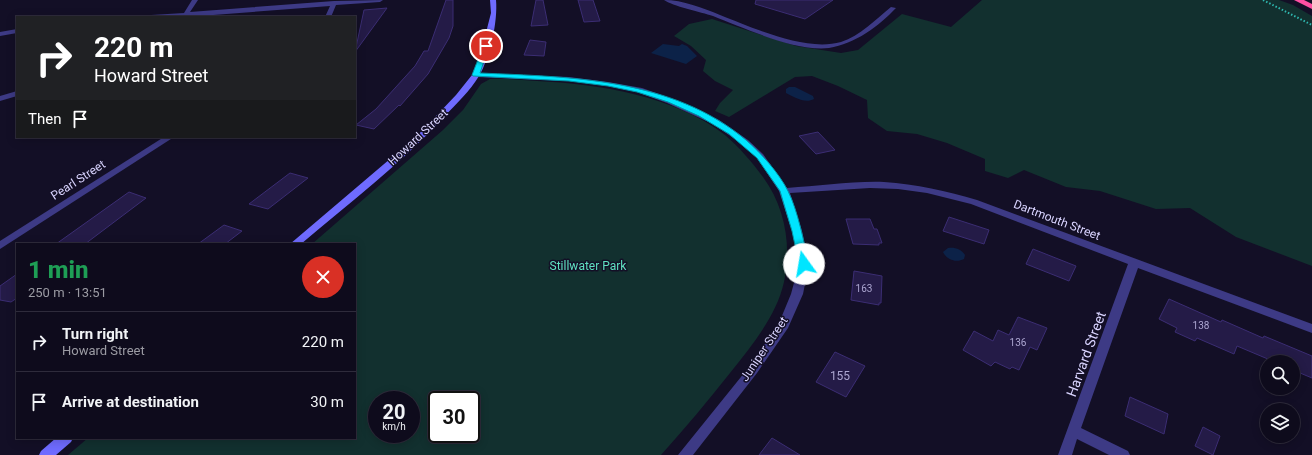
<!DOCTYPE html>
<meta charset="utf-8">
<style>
:root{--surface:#0e0b1c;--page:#1c1929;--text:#f1f3f6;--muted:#9b9ba3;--line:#2e2b3b}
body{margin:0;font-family:Roboto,sans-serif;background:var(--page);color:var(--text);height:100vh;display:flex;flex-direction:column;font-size:15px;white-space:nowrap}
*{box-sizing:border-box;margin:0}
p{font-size:13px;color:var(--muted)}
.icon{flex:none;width:22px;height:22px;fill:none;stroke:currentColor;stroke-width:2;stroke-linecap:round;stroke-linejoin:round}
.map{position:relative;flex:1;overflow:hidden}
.details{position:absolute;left:16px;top:243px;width:340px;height:196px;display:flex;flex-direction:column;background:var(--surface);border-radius:0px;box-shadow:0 2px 10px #0003,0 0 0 1px var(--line)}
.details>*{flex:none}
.guide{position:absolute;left:16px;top:16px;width:340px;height:122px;border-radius:0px;box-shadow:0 2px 10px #0003,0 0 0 1px var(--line);background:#202124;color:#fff;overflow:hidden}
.controls{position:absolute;left:1260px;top:355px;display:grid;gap:8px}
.controls a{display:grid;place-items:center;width:40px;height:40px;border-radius:50%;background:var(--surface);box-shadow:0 2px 10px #0003,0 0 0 1px var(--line);font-size:20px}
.speed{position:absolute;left:368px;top:391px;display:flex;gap:8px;font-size:20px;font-weight:700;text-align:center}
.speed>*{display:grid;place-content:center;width:52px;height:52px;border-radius:50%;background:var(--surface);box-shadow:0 2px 10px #0003,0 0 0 1px var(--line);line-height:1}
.speed small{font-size:10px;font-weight:400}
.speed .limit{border:2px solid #111;border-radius:6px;background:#fff;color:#111}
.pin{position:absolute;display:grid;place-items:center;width:34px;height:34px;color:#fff;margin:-17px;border:2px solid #fff;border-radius:50%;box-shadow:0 1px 4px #0007}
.me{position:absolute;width:44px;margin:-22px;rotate:347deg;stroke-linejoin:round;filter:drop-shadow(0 0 3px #0008)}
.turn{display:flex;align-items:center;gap:14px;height:84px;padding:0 12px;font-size:18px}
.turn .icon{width:52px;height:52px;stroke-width:2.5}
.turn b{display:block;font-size:28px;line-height:34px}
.then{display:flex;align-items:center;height:38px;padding:0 12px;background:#0003;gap:8px;font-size:15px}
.round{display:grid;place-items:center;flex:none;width:42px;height:42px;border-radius:21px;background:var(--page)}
.head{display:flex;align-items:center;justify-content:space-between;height:68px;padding:0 12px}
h1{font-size:24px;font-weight:800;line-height:30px;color:#1e9e55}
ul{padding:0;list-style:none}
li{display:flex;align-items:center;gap:12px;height:60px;padding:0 12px;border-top:1px solid var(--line)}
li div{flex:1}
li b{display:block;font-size:15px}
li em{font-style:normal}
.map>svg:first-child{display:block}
.green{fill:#12302f;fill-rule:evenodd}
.water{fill:#0c2248}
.building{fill:#241b47;stroke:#3b2d73}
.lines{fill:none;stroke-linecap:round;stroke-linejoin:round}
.path{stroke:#2fb8b0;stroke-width:2;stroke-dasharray:1.5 2;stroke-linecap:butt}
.lane{fill:#3d3a85;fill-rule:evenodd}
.street{fill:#3d3a85;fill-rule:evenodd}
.secondary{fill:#6f6bff;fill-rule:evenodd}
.highway{fill:#ff4fa3;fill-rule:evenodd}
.route{fill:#00e5ff;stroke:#0095a6}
.labels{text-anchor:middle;stroke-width:3;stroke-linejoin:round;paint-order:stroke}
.number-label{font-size:10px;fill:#aca6d1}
.street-label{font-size:12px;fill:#d9d4ff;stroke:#130f26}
.park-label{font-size:12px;fill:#5fe0c0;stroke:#130f26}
.near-number-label{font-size:12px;fill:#aca6d1}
.near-street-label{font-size:14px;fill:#d9d4ff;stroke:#130f26}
</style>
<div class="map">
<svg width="1312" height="455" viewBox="0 0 1312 455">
<rect width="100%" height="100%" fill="#130f26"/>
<g class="green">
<polygon points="982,0 1279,0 1293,5 1312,16 1312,266 1236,237 1190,208 1156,209 1100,191 1066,187 1024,170 1008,178 985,171 985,159 947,143 917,134 887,131 868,118 867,100 838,86 812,76 795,77 729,117 715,111 720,103 733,90 715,81 703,71 706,60 691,46 674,36 689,24 712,19 796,46 841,53 858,50 902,14 951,27"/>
<path d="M490 79C505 78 521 80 537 81 598 84 675 96 725 135 739 147 752 162 763 177 785 207 792 246 784 282 776 317 752 345 730 373 708 401 685 428 661 455H68L88 438H355V244H312L443 130 463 110 481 84ZM377 400H411V434H377ZM437 400H471V434H437Z"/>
</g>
<g class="water">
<polygon points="663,44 679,46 682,44 687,46 697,56 686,64 651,53"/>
<path d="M789 87H795L813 96 814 99C805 104 794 97 786 93V89Z"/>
<path d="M948 248C955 247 961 249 965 255L964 259C956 263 947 260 943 252Z"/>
</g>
<g class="building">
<polygon points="446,0 453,0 453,26 449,38 428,74 400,106 399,105 374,129 356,125 376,109 415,66 424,51 428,51"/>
<polygon points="536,0 543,0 548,25 531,26"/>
<polygon points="578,0 593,0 600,21 584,22"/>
<polygon points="756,0 833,0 805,19 755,4"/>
<polygon points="387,8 355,52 364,10"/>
<polygon points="530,40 546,42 544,56 524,55"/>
<polygon points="818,132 835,150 816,154 799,136"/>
<polygon points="290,173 308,178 268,209 249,204"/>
<polygon points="129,192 146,198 85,244 56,244"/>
<polygon points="949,217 989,230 984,244 943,231"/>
<polygon points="846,219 870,219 874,229 877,229 882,243 879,243 879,245 853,244"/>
<polygon points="224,225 242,231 225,244 198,244"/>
<polygon points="1033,249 1076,266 1069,281 1026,264"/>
<polygon points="854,271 882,276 881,303 879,303 879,305 851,300"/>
<polygon points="17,274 17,298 11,302 0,300 0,286"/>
<polygon points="1169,299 1221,322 1222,320 1263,338 1264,336 1312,356 1312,378 1293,370 1293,362 1275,362 1237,346 1234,354 1197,338 1195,341 1175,332 1177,328 1159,319"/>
<polygon points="1018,317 1047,328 1037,350 1030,347 1019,370 1012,367 1010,369 995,362 991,366 963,350 974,331 993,341 998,330 1009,335"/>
<polygon points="835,352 865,366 846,397 816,382"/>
<polygon points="1130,397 1168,414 1164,434 1125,416"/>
<polygon points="1203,427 1220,436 1213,455 1195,446"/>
<polygon points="772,438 800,455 759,455"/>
</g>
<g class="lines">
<polyline class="path" points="1263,0 1312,25"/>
<path class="lane" d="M664 0C683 0 703 8 720 15 754 28 805 52 841 42 860 36 876 19 891 7L896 8C879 26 855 44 829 48 796 52 744 28 713 16 701 12 672 6 664 0Z"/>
<g class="street">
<polygon points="192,0 198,0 190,12 334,1 383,0 380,2 336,5 331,17 325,17 330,6 187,17 148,17 151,15 184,13"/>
<polygon points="17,29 17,33 0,36 0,32"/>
<path d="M473 73 569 77 608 82 642 88 673 99 719 120 748 140 763 154 787 188C819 186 852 181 884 182 916 184 947 191 977 200L1312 324V333L1138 268 1081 428 1128 451 1130 455H1109L1077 439 1072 455H1058L1128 264 971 204 927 193 898 189 870 188 790 193 802 231 809 264 803 294 788 328 757 373 693 455H678L749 367 779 323 791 294 799 264 792 231 779 191 757 158 742 144 713 124 667 103 637 92 608 86 569 81 476 77 472 75Z"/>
<polygon points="17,91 17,96 0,101 0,96"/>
<polygon points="164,137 174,137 0,249 0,241"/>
</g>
<g class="secondary">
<path d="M490 0H496C498 21 490 58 479 76 470 91 456 104 444 117 401 164 349 203 301 244H290L417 136 456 95 472 75 480 56 491 13Z"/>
<polygon points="56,438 73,438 71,442 56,455 39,455 41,451"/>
</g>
<polygon class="highway" points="1294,0 1304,0 1312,4 1312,9"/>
</g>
<path class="route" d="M484 44 489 46 480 73C571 77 672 78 746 140 761 153 779 173 788 191 798 211 804 243 809 264L807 267 804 268 799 264 792 231 780 191 757 158 729 134 699 116 668 102 637 92 608 86 569 81 473 76 472 75Z"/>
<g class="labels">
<g class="number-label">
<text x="864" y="292">163</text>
<text x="1201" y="329">138</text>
<text x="1018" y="346">136</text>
</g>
<g class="street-label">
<text transform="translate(418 137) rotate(-43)" y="4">Howard Street</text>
<text transform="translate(78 180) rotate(-33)" y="4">Pearl Street</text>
<text transform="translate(1057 220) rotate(21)" y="4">Dartmouth Street</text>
<text transform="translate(764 349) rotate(-56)" y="4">Juniper Street</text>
</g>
<g class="park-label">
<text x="588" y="270">Stillwater Park</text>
</g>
<g class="near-number-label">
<text x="840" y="380">155</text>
</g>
<g class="near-street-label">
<text transform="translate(1086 354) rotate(-70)" y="5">Harvard Street</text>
</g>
</g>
</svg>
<div class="controls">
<a><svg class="icon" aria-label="search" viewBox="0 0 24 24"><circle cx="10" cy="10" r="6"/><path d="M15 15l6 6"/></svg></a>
<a><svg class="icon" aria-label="layers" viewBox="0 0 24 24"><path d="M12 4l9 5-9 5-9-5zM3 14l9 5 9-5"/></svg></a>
</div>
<div class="speed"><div>20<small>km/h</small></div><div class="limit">30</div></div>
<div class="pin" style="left:486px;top:46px;background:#d93025"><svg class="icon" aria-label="arrive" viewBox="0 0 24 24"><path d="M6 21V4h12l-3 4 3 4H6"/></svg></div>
<svg class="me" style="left:804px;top:264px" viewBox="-20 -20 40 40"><circle r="19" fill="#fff"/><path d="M0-13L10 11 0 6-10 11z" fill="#00e5ff"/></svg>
<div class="guide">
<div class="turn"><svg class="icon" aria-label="right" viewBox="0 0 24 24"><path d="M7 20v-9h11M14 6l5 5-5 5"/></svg><div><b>220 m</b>Howard Street</div></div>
<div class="then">Then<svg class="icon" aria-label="arrive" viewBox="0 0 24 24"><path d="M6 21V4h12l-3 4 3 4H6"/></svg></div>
</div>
<section class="details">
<div class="head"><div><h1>1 min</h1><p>250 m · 13:51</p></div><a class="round" style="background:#d93025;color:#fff"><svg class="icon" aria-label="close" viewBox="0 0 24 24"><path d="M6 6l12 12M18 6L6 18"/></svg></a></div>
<ul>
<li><svg class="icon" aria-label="right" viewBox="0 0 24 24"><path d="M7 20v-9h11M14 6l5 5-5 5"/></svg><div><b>Turn right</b><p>Howard Street</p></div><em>220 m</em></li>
<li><svg class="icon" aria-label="arrive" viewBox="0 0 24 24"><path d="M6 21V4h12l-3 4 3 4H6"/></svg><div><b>Arrive at destination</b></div><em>30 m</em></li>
</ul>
</section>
</div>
